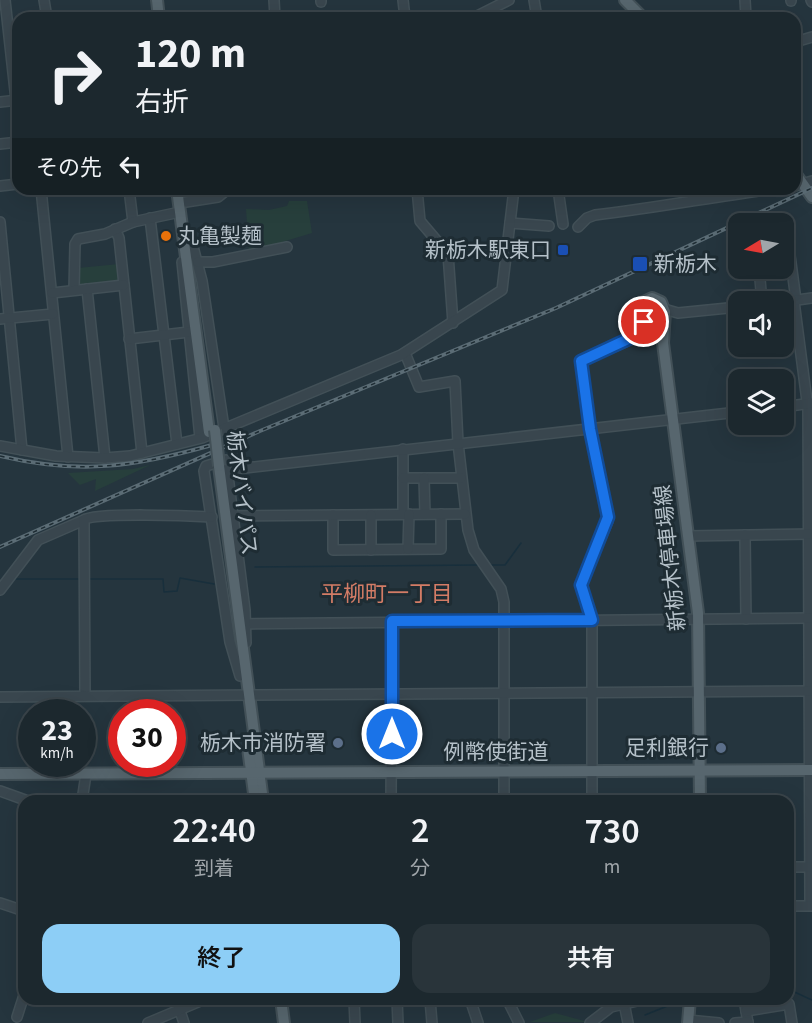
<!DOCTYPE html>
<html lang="ja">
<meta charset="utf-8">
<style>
:root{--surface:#1c282e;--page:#29343a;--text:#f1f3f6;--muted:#a0a6aa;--line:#3a444a;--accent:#8dcef6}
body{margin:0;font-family:"Source Sans 3","Noto Sans JP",sans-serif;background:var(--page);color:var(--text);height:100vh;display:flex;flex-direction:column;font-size:22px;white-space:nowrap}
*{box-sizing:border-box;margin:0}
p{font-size:20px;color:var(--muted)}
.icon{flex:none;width:33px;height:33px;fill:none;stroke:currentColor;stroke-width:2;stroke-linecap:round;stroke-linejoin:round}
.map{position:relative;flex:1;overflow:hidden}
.sheet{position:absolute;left:18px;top:795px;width:776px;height:210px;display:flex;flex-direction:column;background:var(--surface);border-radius:18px;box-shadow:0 6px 24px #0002,0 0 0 2px var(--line)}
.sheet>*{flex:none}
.banner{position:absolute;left:12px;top:12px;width:789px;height:183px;border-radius:18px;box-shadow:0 6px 24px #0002,0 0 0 2px var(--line);background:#1c282e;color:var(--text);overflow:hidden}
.needle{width:39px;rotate:260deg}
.fabs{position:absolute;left:728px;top:213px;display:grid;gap:12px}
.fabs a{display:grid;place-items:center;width:66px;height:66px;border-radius:12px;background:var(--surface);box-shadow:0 6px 24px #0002,0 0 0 2px var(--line);font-size:30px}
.speed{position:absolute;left:18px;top:699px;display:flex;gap:12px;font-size:30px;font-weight:700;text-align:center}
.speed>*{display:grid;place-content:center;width:78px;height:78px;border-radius:50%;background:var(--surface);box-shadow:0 6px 24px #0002,0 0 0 2px var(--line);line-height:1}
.speed small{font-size:15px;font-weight:400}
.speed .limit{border:9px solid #d22;background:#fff;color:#111}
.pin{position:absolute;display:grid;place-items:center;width:51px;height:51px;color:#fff;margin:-26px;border:3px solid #fff;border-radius:50%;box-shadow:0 2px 6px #0007}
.me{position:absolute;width:66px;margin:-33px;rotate:0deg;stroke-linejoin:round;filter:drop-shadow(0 0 4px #0008)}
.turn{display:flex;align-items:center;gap:21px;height:126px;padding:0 24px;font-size:27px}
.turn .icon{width:78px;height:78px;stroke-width:2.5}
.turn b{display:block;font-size:42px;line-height:51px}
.then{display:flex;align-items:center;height:57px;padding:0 24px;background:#0003;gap:12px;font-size:22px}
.eta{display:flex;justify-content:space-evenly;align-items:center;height:102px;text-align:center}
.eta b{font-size:36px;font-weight:600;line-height:42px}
.button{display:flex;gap:12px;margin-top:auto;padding:12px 24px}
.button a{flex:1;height:69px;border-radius:18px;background:var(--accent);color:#111;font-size:24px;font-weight:600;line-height:69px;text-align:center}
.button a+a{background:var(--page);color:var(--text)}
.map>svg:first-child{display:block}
.green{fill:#273f3c}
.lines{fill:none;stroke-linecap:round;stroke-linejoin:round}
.stream{stroke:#182f3c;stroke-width:1.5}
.minor-casing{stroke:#425057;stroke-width:12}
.major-casing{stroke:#425057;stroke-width:14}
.minor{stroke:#39464e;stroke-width:9}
.major{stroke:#57666e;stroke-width:10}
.rail-casing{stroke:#5b6c75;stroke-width:4}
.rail{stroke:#1e2c33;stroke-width:1.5;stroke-dasharray:4.5;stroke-linecap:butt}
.major-bridge-casing{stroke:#425057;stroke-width:14;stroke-linecap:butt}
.major-bridge{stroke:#57666e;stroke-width:10}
.route-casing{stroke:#114b97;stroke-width:15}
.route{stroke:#1a73e8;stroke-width:10}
.food-dot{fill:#e8710a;stroke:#1e2c33;stroke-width:2}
.transit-dot{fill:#1a4fb4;stroke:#1e2c33;stroke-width:2}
.service-dot{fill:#5c6f8a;stroke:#1e2c33;stroke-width:2}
.labels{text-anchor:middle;stroke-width:6;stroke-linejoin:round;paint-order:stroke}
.poi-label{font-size:21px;fill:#b5c1c9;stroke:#1e2c33;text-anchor:end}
.street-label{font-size:21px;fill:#b5c1c9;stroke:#1e2c33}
.neighbourhood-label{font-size:22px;fill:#d37c66;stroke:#1e2c33}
</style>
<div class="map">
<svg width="812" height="1023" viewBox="0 0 812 1023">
<rect width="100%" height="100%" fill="#25353e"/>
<g class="green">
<polygon points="289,201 307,201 312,233 249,252 246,209 269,210 287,206"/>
<polygon points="119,264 121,279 118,283 80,287 77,284 78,268"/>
<polygon points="150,465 95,491 96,479 80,485 68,473 133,469"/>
<polygon points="555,1013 588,1022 530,1022"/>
</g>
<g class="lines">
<g class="stream">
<polyline points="491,565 505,565 521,543"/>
<polyline points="255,567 478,565"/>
<polyline points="12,579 79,579"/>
<polyline points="87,579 163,579 164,592 177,591 180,578 214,584"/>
<polyline points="788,989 812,1000"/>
<polyline points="645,1015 685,999"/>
</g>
<g class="minor-casing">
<g id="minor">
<polyline points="5,0 16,100"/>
<polyline points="44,0 47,18"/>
<polyline points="274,0 275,18"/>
<polyline points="321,0 321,2"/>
<polyline points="403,0 405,18"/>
<polyline points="534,0 537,18"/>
<polyline points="745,0 746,17"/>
<polyline points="811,0 812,2"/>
<polyline points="791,1 791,0"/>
<polyline points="473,18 509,0"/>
<polyline points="795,42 812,37"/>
<polyline points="0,102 18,100"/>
<polyline points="0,144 18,142"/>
<polyline points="0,186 18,184"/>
<polyline points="795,186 812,181"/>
<polyline points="41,189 68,457"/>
<polyline points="129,189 133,222"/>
<polyline points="417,189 420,221 448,254 453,323"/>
<polyline points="558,189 563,224"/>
<polyline points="186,202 218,197 228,189"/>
<polyline points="150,218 177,444"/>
<polyline points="0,222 22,450"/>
<polyline points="510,223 549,226"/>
<path d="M578 227 587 218 595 215C655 208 712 197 772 189"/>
<polyline points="115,229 119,238 142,453"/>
<polyline points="191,239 202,281 224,428"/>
<polyline points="789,248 796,300"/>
<polyline points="182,262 200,438"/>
<polyline points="198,262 213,262 287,247"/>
<polyline points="759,268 762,302"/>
<polyline points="87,289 105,458"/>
<polyline points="74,290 75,244 78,239 105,234 133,222 180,212"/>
<polyline points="52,293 124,285"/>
<polyline points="794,301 808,409 810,905"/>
<polyline points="783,302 812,298"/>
<polyline points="664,309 678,313 738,307"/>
<polyline points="0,319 53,314"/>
<polyline points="129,339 189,332"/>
<polyline points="405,353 419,387 455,381 458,443 468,530 474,550 501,589 504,602 504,801"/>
<polyline points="783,407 812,403"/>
<polyline points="0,446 56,456 105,458 130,456 202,438 401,355 502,290 514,189"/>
<polyline points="403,449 403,514"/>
<polyline points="228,470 738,412"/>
<polyline points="403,478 461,478"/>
<polyline points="424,478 425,514"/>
<polyline points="333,515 333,550 441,549 441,514"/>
<polyline points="234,516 465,514"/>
<polyline points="745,535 746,619"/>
<polyline points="688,536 812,534"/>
<polyline points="408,549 409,514"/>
<polyline points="371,550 371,515"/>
<polyline points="0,590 38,540 84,520"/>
<polyline points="240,624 812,618"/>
<polyline points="240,676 230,642 204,471 206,466 226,460 245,610 246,643"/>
<path d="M85 696 84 520C95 512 193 516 212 517"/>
<polyline points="0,697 812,691"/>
<polyline points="0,791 28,801"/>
<polyline points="82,801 86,774"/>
<polyline points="391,801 392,621"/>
<polyline points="592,801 592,620 581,585 608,521 590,429 581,361 655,329"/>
<polyline points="788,867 812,867"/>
<polyline points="0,903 24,911"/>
<polyline points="788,906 812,906"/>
<polyline points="354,999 355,1023"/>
<polyline points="397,999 398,1023"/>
<polyline points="430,999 432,1023"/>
<polyline points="470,999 478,1023"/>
<polyline points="507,999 519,1023"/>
<polyline points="744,999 748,1023"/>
<polyline points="624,1003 628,1023"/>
<polyline points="180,1011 184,1023"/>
<polyline points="746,1011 789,1004 792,1023"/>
<polyline points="17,1017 24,995"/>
<polyline points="688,1020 719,1023"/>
<polyline points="148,1023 205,999"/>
<polyline points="590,1023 611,1007 646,999"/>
<polyline points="735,1023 748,1022"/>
</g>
</g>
<g class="major-casing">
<g id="major">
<polyline points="157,0 159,18"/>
<polyline points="625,0 643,18"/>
<polyline points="795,173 812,197"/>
<polyline points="177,189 209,432"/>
<path d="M663 343C657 328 636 322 639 304L652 298 661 302 665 312 663 343 698 613 700 801"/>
<polyline points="219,466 263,801"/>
<polyline points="248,748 255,801"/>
<polyline points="0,774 812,770"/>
<polyline points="281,999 284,1023"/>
<polyline points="688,1023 690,999"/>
</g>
</g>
<use href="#minor" class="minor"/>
<use href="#major" class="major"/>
<g class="rail-casing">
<g id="rail">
<path d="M0 456C80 475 134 467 212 445"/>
<polyline points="0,547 260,431 556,308 812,188"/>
</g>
</g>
<use href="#rail" class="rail"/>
<g class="major-bridge-casing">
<polyline id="major-bridge" points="215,430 219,466"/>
</g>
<use href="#major-bridge" class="major-bridge"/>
</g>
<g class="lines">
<g class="route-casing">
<polyline id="route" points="392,734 392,621 592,620 581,585 608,517 590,429 581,361 639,334 643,330 644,322"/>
</g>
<use href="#route" class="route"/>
</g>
<circle class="food-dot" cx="166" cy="236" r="6"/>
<g class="transit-dot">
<rect x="557" y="244" width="12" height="12" rx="3"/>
<rect x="632" y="256" width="16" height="16" rx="3"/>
</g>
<g class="service-dot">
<circle cx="338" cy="743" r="6"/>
<circle cx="721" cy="748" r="6"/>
</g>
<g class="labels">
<g class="poi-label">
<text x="178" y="243" text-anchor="start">丸亀製麺</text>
<text x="551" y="257">新栃木駅東口</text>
<text x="654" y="271" text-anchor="start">新栃木</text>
<text x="326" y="750">栃木市消防署</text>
<text x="709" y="755">足利銀行</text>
</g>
<g class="street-label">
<text transform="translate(242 493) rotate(83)" y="7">栃木バイパス</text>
<text transform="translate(670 558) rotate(-96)" y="7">新栃木停車場線</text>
<text x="496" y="759">例幣使街道</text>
</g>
<g class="neighbourhood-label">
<text x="387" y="601">平柳町一丁目</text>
</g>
</g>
</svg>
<div class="fabs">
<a><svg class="needle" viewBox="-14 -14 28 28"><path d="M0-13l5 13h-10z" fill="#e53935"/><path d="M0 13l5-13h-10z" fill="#a0a6aa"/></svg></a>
<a><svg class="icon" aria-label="sound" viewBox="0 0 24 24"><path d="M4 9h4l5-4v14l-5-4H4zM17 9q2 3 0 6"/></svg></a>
<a><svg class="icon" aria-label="layers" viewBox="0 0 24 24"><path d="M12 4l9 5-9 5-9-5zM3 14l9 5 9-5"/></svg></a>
</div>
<div class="speed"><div>23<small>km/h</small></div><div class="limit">30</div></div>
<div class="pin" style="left:644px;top:322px;background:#d93025"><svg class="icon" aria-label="arrive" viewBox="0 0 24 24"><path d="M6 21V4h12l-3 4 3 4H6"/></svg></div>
<svg class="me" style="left:392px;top:734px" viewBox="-20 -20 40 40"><circle r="17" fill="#1a73e8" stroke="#fff" stroke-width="3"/><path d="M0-11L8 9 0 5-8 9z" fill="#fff"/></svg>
<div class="banner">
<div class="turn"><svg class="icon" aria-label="right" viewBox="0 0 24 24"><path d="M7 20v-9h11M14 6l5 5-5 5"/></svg><div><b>120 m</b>右折</div></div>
<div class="then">その先<svg class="icon" aria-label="left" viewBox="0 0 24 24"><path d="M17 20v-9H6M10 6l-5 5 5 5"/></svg></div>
</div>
<section class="sheet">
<div class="eta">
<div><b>22:40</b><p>到着</p></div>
<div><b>2</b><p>分</p></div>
<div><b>730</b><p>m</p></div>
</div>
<div class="button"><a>終了</a><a>共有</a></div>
</section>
</div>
